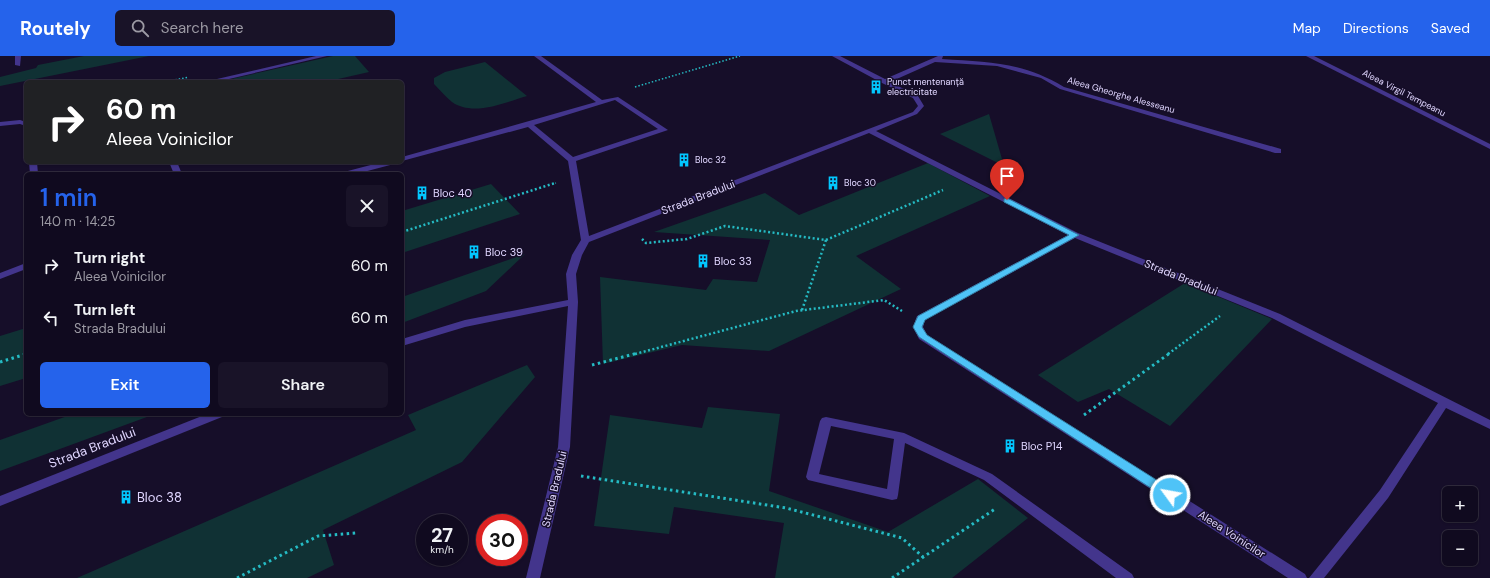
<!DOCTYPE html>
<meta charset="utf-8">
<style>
:root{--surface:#100a1f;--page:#191328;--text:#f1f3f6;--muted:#9c9aa4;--line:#302b3d;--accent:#2563eb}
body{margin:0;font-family:"DM Sans",sans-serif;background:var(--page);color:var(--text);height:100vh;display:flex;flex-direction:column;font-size:15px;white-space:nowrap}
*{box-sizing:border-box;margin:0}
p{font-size:13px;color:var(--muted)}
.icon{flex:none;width:22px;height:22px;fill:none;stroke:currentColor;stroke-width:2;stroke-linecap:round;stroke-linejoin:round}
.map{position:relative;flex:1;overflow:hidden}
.sheet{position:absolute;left:24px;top:116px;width:380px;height:244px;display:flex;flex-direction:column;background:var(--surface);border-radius:6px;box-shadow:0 1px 3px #0004,0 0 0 1px var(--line)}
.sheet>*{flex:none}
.hud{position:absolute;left:24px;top:24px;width:380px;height:84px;border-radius:6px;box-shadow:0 1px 3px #0004,0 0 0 1px var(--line);background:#202124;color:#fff;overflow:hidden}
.buttons{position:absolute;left:1442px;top:430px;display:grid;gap:8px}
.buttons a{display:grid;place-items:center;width:36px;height:36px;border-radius:6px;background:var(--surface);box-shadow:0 1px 3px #0004,0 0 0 1px var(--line);font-size:20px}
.speed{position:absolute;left:416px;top:458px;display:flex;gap:8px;font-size:20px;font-weight:700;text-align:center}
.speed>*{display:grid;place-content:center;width:52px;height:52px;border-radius:50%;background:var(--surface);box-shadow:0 1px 3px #0004,0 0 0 1px var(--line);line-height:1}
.speed small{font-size:10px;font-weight:400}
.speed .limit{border:6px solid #d22;background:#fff;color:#111}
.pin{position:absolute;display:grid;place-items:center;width:34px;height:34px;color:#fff;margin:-41px -17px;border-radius:50% 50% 50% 0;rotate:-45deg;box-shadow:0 0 4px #0007}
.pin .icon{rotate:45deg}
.me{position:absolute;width:44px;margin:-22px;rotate:302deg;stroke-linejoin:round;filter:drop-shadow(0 0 3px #0008)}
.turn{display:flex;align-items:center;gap:14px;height:84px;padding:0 16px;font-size:18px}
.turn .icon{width:52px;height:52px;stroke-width:2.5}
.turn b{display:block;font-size:28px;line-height:34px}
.round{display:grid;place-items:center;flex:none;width:42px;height:42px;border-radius:6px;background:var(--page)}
.summary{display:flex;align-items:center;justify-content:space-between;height:68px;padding:0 16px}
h1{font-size:24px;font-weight:600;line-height:30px;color:var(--accent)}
.button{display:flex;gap:8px;margin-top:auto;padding:8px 16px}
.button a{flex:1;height:46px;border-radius:6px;background:var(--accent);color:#fff;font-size:16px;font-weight:600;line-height:46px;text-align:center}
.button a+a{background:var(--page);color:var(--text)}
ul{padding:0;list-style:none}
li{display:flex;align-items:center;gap:12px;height:52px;padding:0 16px}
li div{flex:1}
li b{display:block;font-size:15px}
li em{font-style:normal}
header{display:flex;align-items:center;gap:24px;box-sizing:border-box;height:56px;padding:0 20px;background:var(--accent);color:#fff}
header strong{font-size:19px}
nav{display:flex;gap:22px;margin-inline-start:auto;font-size:14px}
.search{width:280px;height:36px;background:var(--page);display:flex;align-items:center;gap:10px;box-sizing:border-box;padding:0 14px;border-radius:6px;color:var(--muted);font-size:15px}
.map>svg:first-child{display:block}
.green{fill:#103134}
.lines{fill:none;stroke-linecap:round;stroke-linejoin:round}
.path-far2{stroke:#25bbc4;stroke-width:1.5;stroke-dasharray:1.5 2;stroke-linecap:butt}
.path-far1{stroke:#25bbc4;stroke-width:2.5;stroke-dasharray:2 2.5;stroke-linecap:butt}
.path{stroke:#25bbc4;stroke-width:3;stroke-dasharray:2.5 3.5;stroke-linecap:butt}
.minor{fill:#43358c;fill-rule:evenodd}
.route{fill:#4fc3f7;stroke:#337fa1}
.labels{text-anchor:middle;stroke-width:3;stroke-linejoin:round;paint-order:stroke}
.far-poi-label{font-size:9px;fill:#e0d6ff;stroke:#160e29;text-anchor:start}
.far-street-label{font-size:9px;fill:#e0d6ff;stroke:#160e29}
.poi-label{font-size:11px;fill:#e0d6ff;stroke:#160e29;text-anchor:start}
.street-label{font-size:11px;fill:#e0d6ff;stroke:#160e29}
.near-street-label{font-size:13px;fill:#e0d6ff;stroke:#160e29}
.near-poi-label{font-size:13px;fill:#e0d6ff;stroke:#160e29;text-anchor:start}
</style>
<header>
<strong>Routely</strong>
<div class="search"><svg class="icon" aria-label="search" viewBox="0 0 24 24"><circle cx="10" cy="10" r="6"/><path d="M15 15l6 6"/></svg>Search here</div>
<nav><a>Map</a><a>Directions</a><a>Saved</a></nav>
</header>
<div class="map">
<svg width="1490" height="522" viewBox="0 0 1490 522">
<rect width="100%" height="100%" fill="#160e29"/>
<g class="green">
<polygon points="84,0 149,0 0,30 0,21 36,12 38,9"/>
<polygon points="333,0 355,0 369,16 325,26 218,26"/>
<path d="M485 6 527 40C506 46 473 61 452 46 446 41 440 34 434 28V22L445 16Z"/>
<polygon points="989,58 1004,110 940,78"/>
<polygon points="928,107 990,140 856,200 901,233 769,295 682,289 603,308 600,221 706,234 713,223 757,226 770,184 654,176 765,137 799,159"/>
<polygon points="491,128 520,158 402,197 402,155"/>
<polygon points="525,198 486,235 402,267 402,241"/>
<polygon points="1185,227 1272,263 1170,370 1109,333 1078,346 1038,319"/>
<polygon points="26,272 26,322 0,330 0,280"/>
<polygon points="527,309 535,321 462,406 323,474 334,509 307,522 77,522 416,374 408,359"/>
<polygon points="708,351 780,358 769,435 888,476 978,423 1028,462 952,522 775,522 784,467 674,451 669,478 594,470 610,359 702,372"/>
<polygon points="73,358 155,358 0,415 0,384"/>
</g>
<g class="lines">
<g class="path-far2">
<polyline points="165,26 189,21"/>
<polyline points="635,31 740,0"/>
<polyline points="552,128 556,127"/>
</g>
<g class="path-far1">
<polyline points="402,176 555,127"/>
<polyline points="642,183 646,187 687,183 725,170 826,184 802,254"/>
<polyline points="826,184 943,134"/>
<polyline points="635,298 796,255 884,244 902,255"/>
<polyline points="1168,298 1220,260"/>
</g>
<g class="path">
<polyline points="0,306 26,298"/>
<polyline points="592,309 638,297"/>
<polyline points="1084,359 1170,297"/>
<polyline points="581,420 786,452 902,482 923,501"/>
<polyline points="237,522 318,480 356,477"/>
<polyline points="892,522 995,453"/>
</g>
<g class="minor">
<polygon points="15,0 21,0 20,10 15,9"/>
<polygon points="316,0 327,0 216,26 204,26"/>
<path d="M534 0H541L602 44 618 41 668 74 576 105 589 180 913 56 918 50 913 42 882 27 832 0H840L885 23 938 0H943L942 3C989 6 1022 6 1064 31L1281 93V97H1275L1060 33 1041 22 997 10 935 6 890 26 918 40 924 50 917 58 876 75 1078 177 1280 258 1490 364V373L1446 352 1388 442 1324 522H1309L1380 434 1438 347 1272 262 1075 182 925 264 923 271 927 279 1305 518 1307 522H1288L919 283 913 271 917 260 1068 179 869 77 589 186 582 199 576 218 578 246 570 391 540 522H526L558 391 568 250 465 271 402 290V283L465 264 568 244 566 218 572 199 581 184 568 105 528 71 402 105V101L596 46ZM615 44 658 73 573 101 534 69Z"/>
<polygon points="1306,0 1314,0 1490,88 1490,93"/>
<polygon points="20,64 26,66 26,70 20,68 0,70 0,66"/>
<polygon points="29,106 37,106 38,118 30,118"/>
<polygon points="169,106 177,106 182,118 174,118"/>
<polygon points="382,106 395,106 394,108 356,118 343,118 344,116"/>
<polygon points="26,207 26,213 0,223 0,217"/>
<polygon points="207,358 224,358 222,361 0,450 0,440"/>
<path d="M826 361 904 377 992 418 1132 518 1134 522H1116L984 424 905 387 898 439 897 443 892 444 808 424 806 421 820 365 822 362ZM831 370 894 383 887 433 819 418Z"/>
</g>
</g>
<polygon class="route" points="1007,142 1079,179 925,264 922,271 927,279 1174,435 1176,439 1174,442 1170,443 1166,442 919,281 913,271 918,260 1069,179 1004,146 1004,143"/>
<defs>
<g id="building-bare" transform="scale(1.08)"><path d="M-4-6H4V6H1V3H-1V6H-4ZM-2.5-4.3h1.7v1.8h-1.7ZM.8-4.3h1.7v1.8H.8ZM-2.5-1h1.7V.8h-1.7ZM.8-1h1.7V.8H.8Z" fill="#02c7ff" stroke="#160e29" stroke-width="2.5" paint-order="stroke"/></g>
</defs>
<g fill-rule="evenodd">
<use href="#building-bare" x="876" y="31"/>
<use href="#building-bare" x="684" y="104"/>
<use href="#building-bare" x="833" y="127"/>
<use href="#building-bare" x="422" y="137"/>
<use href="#building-bare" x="474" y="196"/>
<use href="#building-bare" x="703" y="205"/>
<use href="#building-bare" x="1010" y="390"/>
<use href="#building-bare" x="126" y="441"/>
</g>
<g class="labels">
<g class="far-poi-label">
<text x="887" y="29">Punct mentenanță<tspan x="887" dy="10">electricitate</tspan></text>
<text x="695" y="107">Bloc 32</text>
<text x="844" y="130">Bloc 30</text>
</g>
<g class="far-street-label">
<text transform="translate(1404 37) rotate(27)" y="3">Aleea Virgil Tempeanu</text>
<text transform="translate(1121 39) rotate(16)" y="3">Aleea Gheorghe Alesseanu</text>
</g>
<g class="poi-label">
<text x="433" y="141">Bloc 40</text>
<text x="485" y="200">Bloc 39</text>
<text x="714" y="209">Bloc 33</text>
<text x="1021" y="394">Bloc P14</text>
</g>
<g class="street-label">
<text transform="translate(698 141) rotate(-21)" y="4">Strada Bradului</text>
<text transform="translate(1181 221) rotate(22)" y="4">Strada Bradului</text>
<text transform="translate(554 433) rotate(-77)" y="4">Strada Bradului</text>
<text transform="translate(1232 478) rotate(33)" y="4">Aleea Voinicilor</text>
</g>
<g class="near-street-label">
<text transform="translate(92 391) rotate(-21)" y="5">Strada Bradului</text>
</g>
<g class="near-poi-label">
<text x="137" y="446">Bloc 38</text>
</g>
</g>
</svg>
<div class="buttons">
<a>+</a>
<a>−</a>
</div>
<div class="speed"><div>27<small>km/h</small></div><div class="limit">30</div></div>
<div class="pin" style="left:1007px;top:144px;background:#d93025"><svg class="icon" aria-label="arrive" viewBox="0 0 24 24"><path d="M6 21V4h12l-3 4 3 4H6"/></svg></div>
<svg class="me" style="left:1170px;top:439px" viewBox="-20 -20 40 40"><circle r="17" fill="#4fc3f7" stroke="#fff" stroke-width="3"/><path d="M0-11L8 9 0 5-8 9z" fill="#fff"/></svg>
<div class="hud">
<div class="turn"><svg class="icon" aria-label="right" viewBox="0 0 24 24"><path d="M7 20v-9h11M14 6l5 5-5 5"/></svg><div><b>60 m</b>Aleea Voinicilor</div></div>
</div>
<section class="sheet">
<div class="summary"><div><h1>1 min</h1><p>140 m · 14:25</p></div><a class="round"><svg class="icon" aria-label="close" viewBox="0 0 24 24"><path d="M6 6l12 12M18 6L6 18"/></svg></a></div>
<ul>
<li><svg class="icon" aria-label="right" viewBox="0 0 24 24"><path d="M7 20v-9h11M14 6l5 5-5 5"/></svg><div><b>Turn right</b><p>Aleea Voinicilor</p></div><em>60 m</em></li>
<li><svg class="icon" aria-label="left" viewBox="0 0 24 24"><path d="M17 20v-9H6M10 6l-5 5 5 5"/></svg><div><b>Turn left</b><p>Strada Bradului</p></div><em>60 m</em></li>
</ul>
<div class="button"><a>Exit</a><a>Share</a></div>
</section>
</div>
